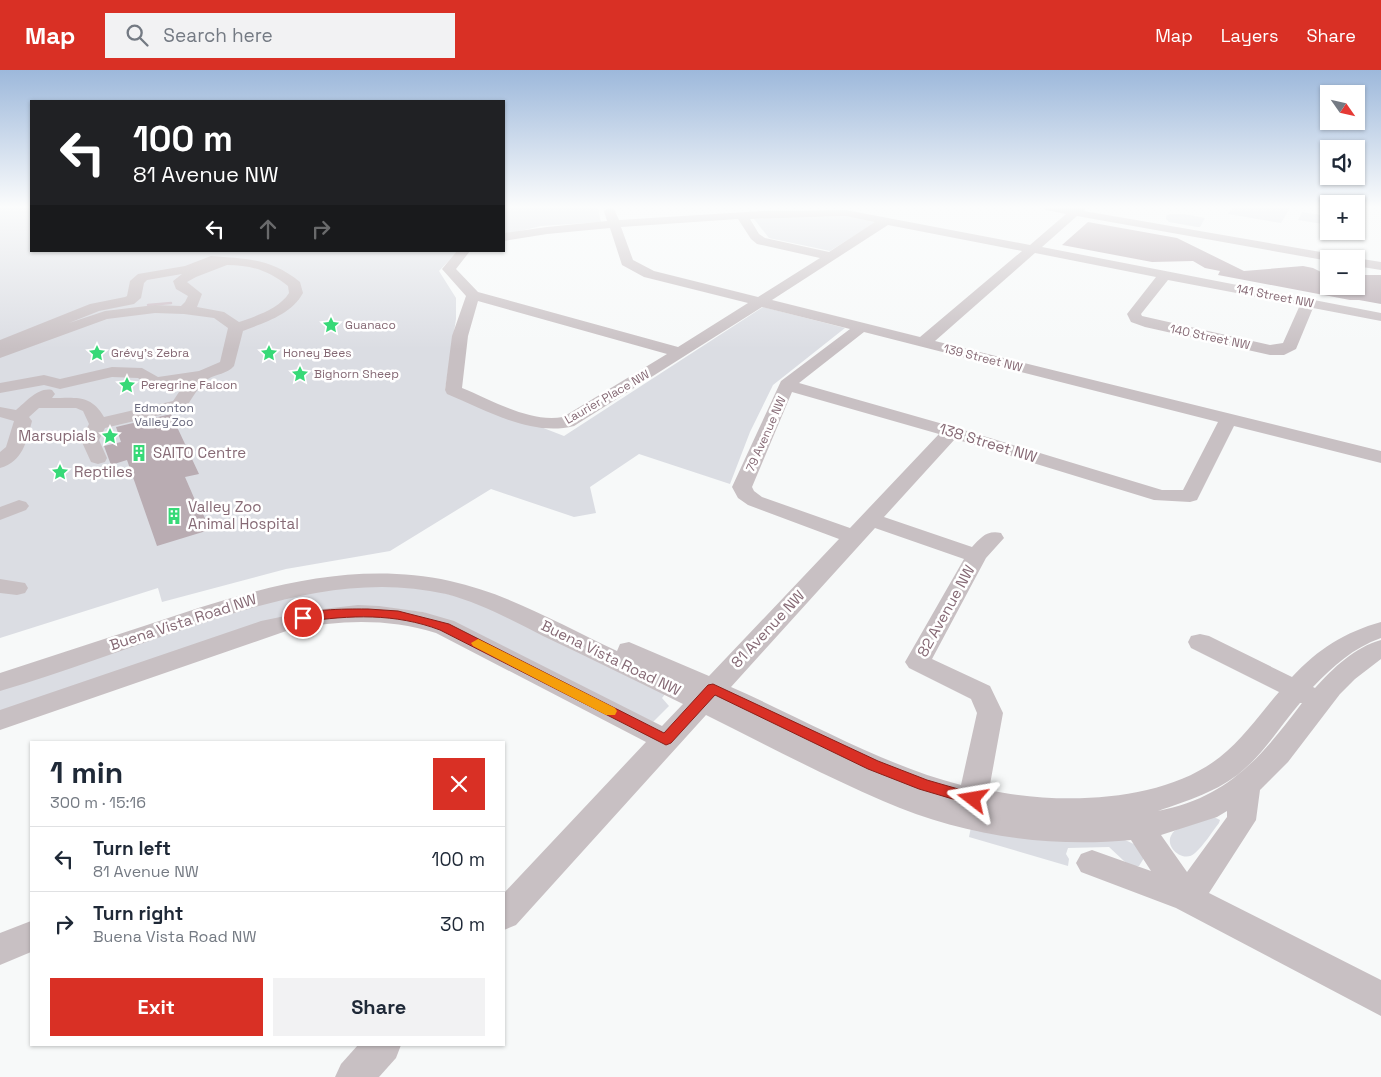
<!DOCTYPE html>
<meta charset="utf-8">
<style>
:root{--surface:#fff;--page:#f2f2f3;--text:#1f2937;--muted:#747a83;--line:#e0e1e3;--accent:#d93025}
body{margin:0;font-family:"Space Grotesk",sans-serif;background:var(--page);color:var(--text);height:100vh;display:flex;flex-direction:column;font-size:19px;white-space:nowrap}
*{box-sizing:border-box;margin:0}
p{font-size:16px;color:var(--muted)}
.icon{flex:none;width:28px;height:28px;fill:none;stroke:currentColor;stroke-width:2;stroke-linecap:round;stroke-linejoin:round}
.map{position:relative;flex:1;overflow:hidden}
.sheet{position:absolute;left:30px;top:671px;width:475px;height:305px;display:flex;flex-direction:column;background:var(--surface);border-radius:0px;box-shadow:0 1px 4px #0004}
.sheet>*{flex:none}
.guide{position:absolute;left:30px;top:30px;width:475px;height:152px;border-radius:0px;box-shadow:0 1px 4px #0004;background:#202124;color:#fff;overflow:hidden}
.needle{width:32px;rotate:124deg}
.tools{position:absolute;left:1320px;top:15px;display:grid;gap:10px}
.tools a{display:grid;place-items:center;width:45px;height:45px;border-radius:0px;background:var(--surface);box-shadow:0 1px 4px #0004;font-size:25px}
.pin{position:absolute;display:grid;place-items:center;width:42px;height:42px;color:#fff;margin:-21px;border:2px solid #fff;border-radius:50%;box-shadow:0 1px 5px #0007}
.me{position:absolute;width:55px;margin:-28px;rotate:284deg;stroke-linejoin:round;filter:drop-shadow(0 0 4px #0008)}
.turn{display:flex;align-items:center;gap:18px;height:105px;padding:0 20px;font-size:22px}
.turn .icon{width:65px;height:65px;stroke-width:2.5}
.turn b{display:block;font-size:35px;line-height:42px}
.lanes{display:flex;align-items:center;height:48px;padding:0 20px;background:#0003;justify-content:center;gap:25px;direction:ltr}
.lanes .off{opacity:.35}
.round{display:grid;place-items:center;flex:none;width:52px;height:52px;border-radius:0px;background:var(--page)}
.headline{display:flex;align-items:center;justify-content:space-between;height:85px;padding:0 20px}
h1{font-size:30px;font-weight:600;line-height:38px}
.button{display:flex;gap:10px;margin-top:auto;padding:10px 20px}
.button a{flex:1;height:58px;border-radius:0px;background:var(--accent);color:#fff;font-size:20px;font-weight:600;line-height:58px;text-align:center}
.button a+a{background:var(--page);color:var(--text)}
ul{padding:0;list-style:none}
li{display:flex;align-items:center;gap:15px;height:65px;padding:0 20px;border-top:1px solid var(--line)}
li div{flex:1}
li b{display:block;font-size:19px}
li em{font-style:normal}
header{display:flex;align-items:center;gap:30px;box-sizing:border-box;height:70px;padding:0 25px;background:var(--accent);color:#fff}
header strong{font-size:24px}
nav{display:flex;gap:28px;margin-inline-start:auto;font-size:18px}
.search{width:350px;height:45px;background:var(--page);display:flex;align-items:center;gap:12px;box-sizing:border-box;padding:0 18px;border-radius:0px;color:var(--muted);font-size:19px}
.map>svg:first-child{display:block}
.green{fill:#dbdde3}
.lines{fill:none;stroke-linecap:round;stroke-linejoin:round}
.stream{stroke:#cdbfc7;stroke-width:2.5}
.building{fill:#b9acb2}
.minor{fill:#c8c0c3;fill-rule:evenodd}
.route{fill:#d93025;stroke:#8d1f18}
.slow{fill:#f59e0b}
.labels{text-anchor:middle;stroke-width:5;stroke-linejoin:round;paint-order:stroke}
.far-street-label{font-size:12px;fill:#866a75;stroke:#fff}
.far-poi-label{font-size:12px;fill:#866a75;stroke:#fff;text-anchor:start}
.far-park-label{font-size:12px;fill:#69697e;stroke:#fff}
.poi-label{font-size:15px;fill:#866a75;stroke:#fff;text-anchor:start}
.street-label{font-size:15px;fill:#866a75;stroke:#fff}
</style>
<header>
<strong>Map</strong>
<div class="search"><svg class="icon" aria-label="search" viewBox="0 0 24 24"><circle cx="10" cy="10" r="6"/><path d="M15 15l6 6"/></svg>Search here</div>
<nav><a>Map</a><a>Layers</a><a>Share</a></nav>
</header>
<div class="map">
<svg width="1381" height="1007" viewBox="0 0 1381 1007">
<rect width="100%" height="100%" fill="#f7f9f9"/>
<g class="green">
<polygon points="4,138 31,138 31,181 458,181 439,201 456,228 456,249 445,320 564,366 763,237 845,258 773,315 750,362 730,414 639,384 590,417 596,443 574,447 491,419 390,481 286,499 162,532 158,518 0,568 0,139"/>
<polygon points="504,138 598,138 601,152 541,156 504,165"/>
<polygon points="1233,138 1290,138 1281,153 1228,144"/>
<polygon points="1302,142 1329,146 1329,155 1298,150"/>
<polygon points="1170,144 1184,144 1205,148 1200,157 1197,157 1169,152 1166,149 1166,146"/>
<polygon points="849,146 878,151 830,181 769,168 754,149"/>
<polygon points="371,515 428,519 475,531 666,623 662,628 669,636 653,652 423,542 367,536 0,644 0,618 282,526"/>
<path d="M1214 747 1220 750 1219 753C1212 762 1204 775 1195 783 1184 794 1163 777 1172 764 1176 756 1205 750 1214 747Z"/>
<polygon points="971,757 1125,770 1136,775 1144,788 1139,796 1131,796 1124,791 1109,777 1068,778 1066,784 1069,789 1068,796 969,767"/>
</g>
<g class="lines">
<polyline class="stream" points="148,235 171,233"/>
</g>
<g class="building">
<polygon points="1088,152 1177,168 1244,201 1303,196 1313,198 1329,206 1329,216 1356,216 1356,205 1381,205 1381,234 1359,230 1350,230 1218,205 1220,201 1205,198 1193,191 1152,192 1062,175"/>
<polygon points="171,344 199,404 185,407 198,437 200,437 208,455 204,456 206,461 157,476 127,390 111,395 104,376 121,372 116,357"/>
</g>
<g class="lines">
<g class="minor">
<path d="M608 138 614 139 619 150 762 141 846 140 1030 175 1066 144 1046 140 1044 138H1086L1084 141 1344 186 1345 189H1329V191L1077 146 1042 177 1381 243V251L1313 238 1296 279 1284 285H1270L1145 257 1131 252 1127 244 1156 207 1035 183 935 271 1381 381V393L1234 356 1197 430 1190 432 1154 430 955 369 884 447 972 477C981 468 986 460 1001 463L1004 468 986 488 932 589 990 616 1003 643 989 720C1059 735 1162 733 1220 687 1243 669 1260 644 1279 622L1191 578 1188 572 1191 566 1200 564 1209 566 1292 607C1318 579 1345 562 1381 552V568C1353 578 1333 596 1313 617L1315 618C1333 598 1355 577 1381 570V589L1355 609 1340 624 1288 692 1260 720 1256 750 1209 823 1381 910V946L1176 838 1081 802 1076 793 1081 784 1092 780 1151 801 1131 770C1046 778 961 765 883 731 823 705 764 674 706 645L516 855 504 860V823L646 672 436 563C388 548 341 550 292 559L0 660V640L261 551 314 540 358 535 379 536 423 542 454 551 662 656 683 634C636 611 590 588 543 566 512 550 480 533 446 524 359 504 273 530 190 557 127 578 64 602 0 621V603C48 587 96 572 144 556 244 523 343 488 450 511 507 523 564 556 617 581L620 574 629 572 709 606 839 469 748 435 738 428 732 417 781 311 850 259 762 237 574 356C531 367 486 340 447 324L445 320 452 266 466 226 442 199 457 181H470L456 199 478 222 678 277 748 233 644 207 622 195 610 158 547 164 504 171V163L547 157 607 151 604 141ZM846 146 875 152 829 182 765 168 759 164 750 149ZM738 149 751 169 757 174 820 188 758 227 654 201 633 190 621 157ZM888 155 1022 181 920 267 772 230ZM1168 210 1300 235 1283 273 1270 275 1142 246 1141 244ZM478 231 667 284 563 347C529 353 492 330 462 318L468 266ZM864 262 1218 352 1183 420H1162L957 358 799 313ZM792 322 939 364 850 458 762 427 754 421 752 417ZM875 458 964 489 905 592 909 598 971 629 977 643 961 715C885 696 804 649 731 617ZM1300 633H1302C1261 687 1229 727 1158 741 1187 731 1219 721 1242 701 1265 682 1281 655 1300 633ZM1227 741V747L1187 802 1161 765 1217 747Z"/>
<path d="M211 186C247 189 270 188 300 212L303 223C291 245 265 252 243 261L234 296C227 304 216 304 208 309 198 316 192 329 185 339L105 358 99 370 107 388 105 392 98 394 91 392 81 370 89 354 83 341 76 338H39L29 347 32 351C27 370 23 392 0 398V382L6 377 14 351 0 347V337L16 340C26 332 38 317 52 320L55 324 52 328C75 328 91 324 104 347L173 331 185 313 155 317 149 316 138 308 112 307 60 319 44 315 0 323V313L44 305 60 309 112 297 142 298 158 307 199 301 220 292 228 258 214 248 184 244 155 243 107 249 0 288V270L90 234 125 227 127 226 130 211 138 204 185 196ZM227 195C252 195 269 201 288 216L289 223C279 239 256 246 239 252L224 242 197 237 202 224 187 212 196 207ZM182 204 173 211 176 219 188 226 185 232 181 236 155 235 105 241 69 253 99 241 134 234 141 228 144 213 147 210Z"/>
<polygon points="1356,188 1381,192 1381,200 1356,196 1356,189 1353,189"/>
<polygon points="19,430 26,432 29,436 26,440 0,450 0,437"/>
<polygon points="0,509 25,513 28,518 25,523 17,525 0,523"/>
<polygon points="31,851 31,882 0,895 0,863"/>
<polygon points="358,975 401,975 396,988 379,1007 335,1007 341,994"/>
</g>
</g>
<linearGradient id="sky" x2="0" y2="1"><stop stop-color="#9db8db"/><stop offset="0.49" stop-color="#fbfcfc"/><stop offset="1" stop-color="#fbfcfc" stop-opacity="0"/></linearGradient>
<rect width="1381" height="279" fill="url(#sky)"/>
<path class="route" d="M368 539 398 541 449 554 664 663 708 615 713 614 878 691 927 710 979 725 981 729 979 733 973 735 919 719 868 699 715 625 671 673 666 675 440 560C395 543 350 545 303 552L297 548C305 538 354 539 368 539Z"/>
<polygon class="slow" points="478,569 615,638 617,641 615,645 606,645 473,576 471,573"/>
<defs>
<g id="sight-bare" transform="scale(1.35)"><path d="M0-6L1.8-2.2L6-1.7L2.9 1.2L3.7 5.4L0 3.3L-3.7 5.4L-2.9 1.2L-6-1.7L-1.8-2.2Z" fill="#37d977" stroke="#fff" stroke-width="2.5" paint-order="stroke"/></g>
<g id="building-bare" transform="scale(1.35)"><path d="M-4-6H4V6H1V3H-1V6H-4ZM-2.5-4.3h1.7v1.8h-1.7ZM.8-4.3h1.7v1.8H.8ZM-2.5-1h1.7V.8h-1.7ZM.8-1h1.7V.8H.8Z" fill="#37d977" stroke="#fff" stroke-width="2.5" paint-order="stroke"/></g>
</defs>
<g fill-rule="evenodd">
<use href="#sight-bare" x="331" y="255"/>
<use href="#sight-bare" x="97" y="283"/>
<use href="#sight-bare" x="269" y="283"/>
<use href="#sight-bare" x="300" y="304"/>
<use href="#sight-bare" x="127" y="315"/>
<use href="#sight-bare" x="110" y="366"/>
<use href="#building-bare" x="139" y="383"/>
<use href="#sight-bare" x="60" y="402"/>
<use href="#building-bare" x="174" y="446"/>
</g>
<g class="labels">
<g class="far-street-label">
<text transform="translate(1275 226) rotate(11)" y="4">141 Street NW</text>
<text transform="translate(1210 267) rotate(12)" y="4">140 Street NW</text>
<text transform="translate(983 288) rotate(14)" y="4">139 Street NW</text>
<text transform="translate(607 327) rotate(-30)" y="4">Laurier Place NW</text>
<text transform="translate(766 364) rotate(-66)" y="4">79 Avenue NW</text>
</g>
<g class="far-poi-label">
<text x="345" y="259">Guanaco</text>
<text x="111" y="287">Grévy's Zebra</text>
<text x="283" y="287">Honey Bees</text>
<text x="314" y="308">Bighorn Sheep</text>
<text x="141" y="319">Peregrine Falcon</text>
</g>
<g class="far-park-label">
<text x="164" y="342">Edmonton<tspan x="164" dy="14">Valley Zoo</tspan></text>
</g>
<g class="poi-label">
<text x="96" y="371" text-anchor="end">Marsupials</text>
<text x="153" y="388">SAITO Centre</text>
<text x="74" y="407">Reptiles</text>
<text x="188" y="442">Valley Zoo<tspan x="188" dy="17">Animal Hospital</tspan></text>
</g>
<g class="street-label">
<text transform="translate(988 373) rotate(17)" y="5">138 Street NW</text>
<text transform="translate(946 541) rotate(-61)" y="5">82 Avenue NW</text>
<text transform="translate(183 552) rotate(-18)" y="5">Buena Vista Road NW</text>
<text transform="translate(768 559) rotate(-47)" y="5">81 Avenue NW</text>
<text transform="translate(611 588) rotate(26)" y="5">Buena Vista Road NW</text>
</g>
</g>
</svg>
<div class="tools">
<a><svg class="needle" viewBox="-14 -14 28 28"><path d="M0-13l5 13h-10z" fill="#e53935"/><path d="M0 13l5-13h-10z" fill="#747a83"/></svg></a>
<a><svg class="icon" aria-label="sound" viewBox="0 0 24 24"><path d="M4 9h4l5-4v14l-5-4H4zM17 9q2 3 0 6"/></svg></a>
<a>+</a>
<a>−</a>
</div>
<div class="pin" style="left:303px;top:548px;background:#d93025"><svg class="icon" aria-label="arrive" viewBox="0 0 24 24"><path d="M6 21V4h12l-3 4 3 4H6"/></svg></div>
<svg class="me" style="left:973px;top:729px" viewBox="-20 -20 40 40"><path d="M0-17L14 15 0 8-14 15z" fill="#d93025" stroke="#fff" stroke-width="4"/></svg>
<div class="guide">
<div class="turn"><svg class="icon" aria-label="left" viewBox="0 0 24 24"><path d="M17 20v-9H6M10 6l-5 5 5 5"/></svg><div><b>100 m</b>81 Avenue NW</div></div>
<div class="lanes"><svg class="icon" aria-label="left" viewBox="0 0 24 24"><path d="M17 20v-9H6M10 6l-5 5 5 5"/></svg><svg class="icon off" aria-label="ahead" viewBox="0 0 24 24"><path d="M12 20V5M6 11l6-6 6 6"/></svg><svg class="icon off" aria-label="right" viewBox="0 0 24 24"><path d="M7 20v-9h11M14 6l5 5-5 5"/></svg></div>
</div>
<section class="sheet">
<div class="headline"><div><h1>1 min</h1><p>300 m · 15:16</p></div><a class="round" style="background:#d93025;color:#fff"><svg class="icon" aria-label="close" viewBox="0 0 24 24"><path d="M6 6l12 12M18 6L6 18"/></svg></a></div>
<ul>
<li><svg class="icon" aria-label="left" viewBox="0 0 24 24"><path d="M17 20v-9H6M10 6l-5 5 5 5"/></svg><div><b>Turn left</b><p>81 Avenue NW</p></div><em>100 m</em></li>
<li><svg class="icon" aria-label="right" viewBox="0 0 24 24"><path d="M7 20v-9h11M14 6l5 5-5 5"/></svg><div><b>Turn right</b><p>Buena Vista Road NW</p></div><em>30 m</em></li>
</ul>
<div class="button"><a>Exit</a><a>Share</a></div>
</section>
</div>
